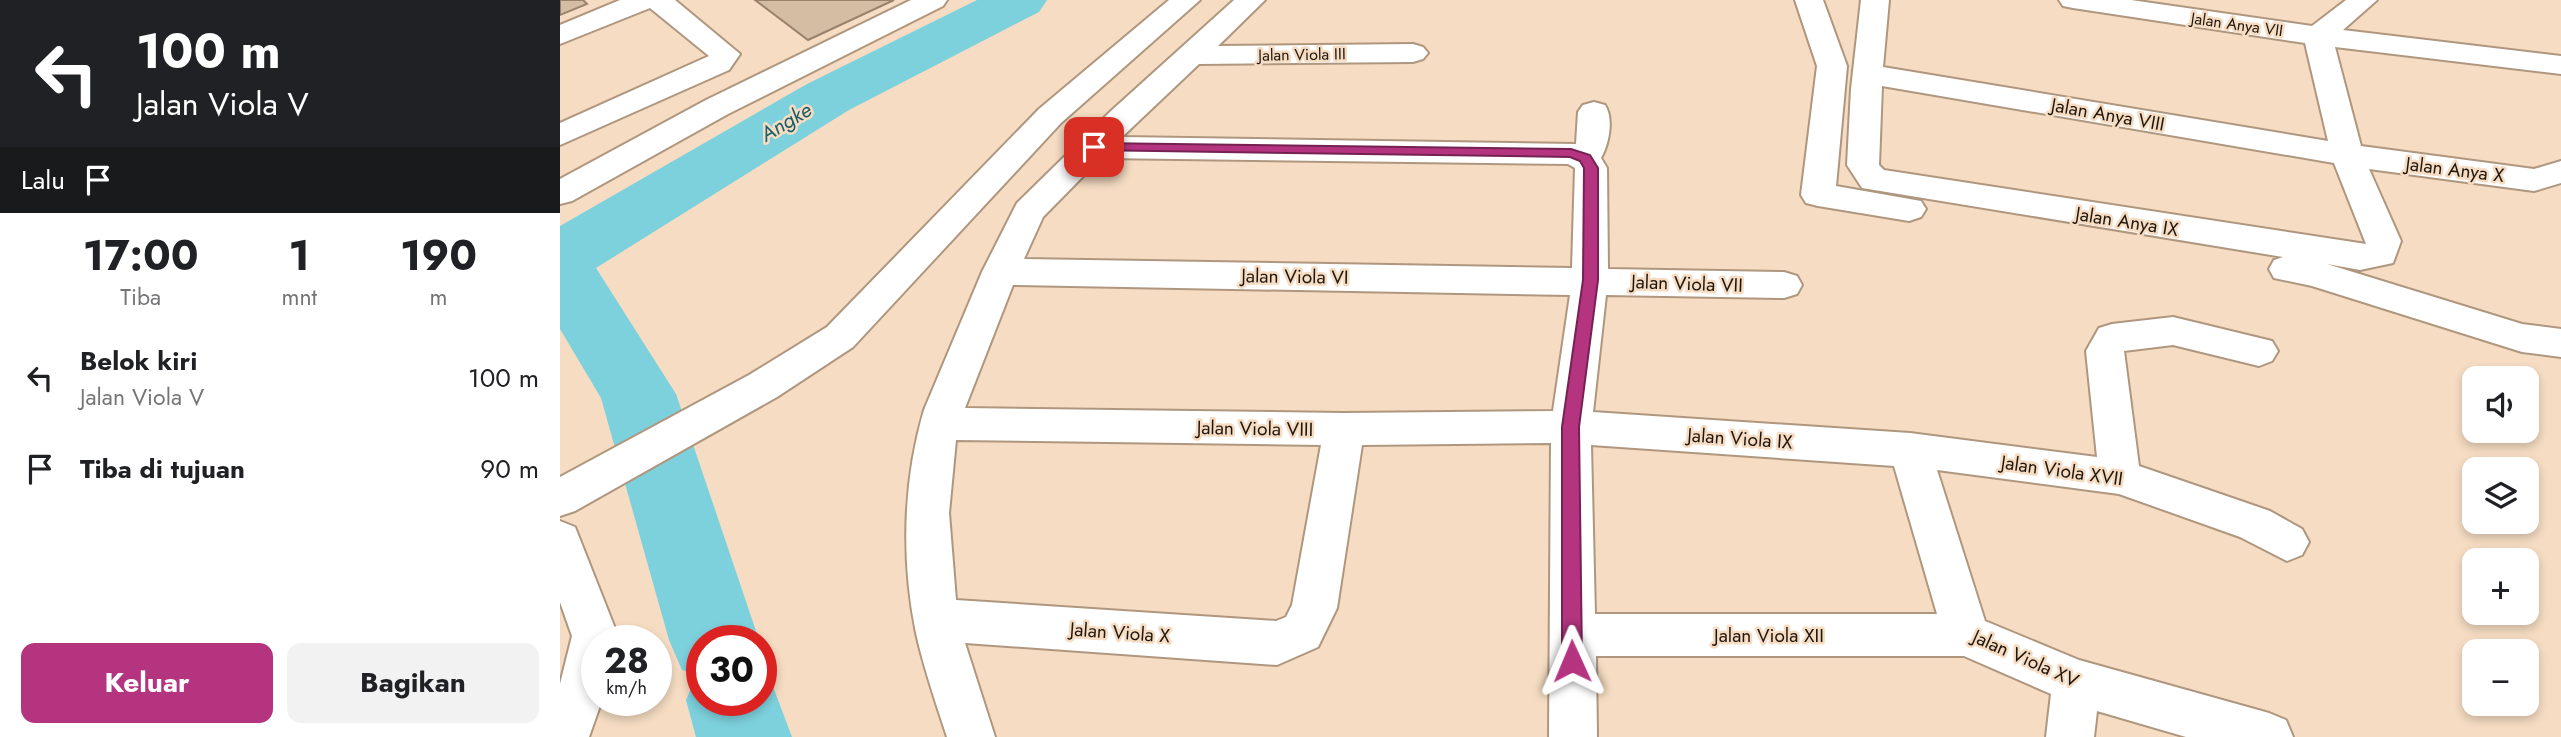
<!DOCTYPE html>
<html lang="id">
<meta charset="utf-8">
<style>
:root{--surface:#fff;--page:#f2f2f2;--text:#202124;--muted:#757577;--accent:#b43480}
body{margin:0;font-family:Jost,sans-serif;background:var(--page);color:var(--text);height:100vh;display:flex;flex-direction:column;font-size:26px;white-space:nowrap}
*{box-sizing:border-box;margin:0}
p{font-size:23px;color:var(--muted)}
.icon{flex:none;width:38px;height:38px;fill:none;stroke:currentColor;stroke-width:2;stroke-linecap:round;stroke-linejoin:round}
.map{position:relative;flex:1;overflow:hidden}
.sheet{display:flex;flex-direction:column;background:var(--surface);width:560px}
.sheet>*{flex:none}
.top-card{background:#202124;color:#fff;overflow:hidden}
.tools{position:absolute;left:1902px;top:366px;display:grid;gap:14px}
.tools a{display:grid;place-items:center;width:77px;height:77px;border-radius:14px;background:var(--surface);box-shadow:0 4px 10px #0003;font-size:35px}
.speed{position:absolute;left:21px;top:625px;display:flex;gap:14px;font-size:35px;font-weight:700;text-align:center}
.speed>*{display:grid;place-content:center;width:91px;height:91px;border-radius:50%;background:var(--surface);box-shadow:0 4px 10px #0003;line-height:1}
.speed small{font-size:18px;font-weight:400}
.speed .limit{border:10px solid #d22;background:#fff;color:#111}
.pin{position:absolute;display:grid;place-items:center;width:60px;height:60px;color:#fff;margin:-30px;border-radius:14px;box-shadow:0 4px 10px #0006}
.me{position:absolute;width:77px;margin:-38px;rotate:359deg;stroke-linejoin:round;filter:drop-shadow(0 0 5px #0008)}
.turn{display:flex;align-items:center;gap:24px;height:147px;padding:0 21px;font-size:32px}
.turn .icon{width:91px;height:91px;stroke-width:2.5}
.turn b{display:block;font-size:49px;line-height:60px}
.then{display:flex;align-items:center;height:66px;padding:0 21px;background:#0003;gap:14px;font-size:26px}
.eta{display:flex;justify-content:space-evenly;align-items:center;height:119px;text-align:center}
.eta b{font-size:42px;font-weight:700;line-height:49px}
.button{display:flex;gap:14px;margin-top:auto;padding:14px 21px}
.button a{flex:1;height:80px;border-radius:14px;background:var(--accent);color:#fff;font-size:28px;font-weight:700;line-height:80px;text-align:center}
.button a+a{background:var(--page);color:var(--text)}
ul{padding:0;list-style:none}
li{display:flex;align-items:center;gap:21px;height:91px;padding:0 21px}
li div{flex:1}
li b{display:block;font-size:26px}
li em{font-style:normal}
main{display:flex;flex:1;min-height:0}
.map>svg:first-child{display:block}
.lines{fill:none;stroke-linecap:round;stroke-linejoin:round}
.river{fill:#7dd1dd;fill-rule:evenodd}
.building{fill:#d5bda4;stroke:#99826a;stroke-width:2}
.minor-casing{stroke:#af977f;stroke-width:4}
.tertiary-casing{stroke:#af977f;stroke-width:4}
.minor{fill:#fff;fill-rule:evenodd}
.tertiary{fill:#fff;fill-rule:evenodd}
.route{fill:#b43480;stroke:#752253;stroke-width:2}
.labels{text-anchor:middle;stroke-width:5;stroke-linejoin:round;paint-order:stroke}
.far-street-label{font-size:16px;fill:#1f160d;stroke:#f5dcc2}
.street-label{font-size:19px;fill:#1f160d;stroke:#f5dcc2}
.water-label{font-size:21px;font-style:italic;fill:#165d66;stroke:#f5dcc2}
</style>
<main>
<section class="sheet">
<div class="top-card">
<div class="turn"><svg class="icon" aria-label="left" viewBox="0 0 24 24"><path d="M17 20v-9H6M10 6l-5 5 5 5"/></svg><div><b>100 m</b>Jalan Viola V</div></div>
<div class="then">Lalu<svg class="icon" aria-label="arrive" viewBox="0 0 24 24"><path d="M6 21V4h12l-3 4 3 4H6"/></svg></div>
</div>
<div class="eta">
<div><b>17:00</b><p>Tiba</p></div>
<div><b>1</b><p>mnt</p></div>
<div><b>190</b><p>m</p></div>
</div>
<ul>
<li><svg class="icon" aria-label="left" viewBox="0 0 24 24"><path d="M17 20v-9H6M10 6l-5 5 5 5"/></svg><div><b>Belok kiri</b><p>Jalan Viola V</p></div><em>100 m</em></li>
<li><svg class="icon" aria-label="arrive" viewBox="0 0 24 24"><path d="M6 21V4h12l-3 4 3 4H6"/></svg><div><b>Tiba di tujuan</b></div><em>90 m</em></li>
</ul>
<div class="button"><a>Keluar</a><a>Bagikan</a></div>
</section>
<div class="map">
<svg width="2001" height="737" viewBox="0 0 2001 737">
<rect width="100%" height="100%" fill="#f5dcc2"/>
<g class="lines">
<polygon class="river" points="417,0 487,0 479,12 289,110 36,268 116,394 199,640 142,640 142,700 201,700 201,666 206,668 232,737 136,737 126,700 137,675 122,670 109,640 41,398 0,329 0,226 247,84"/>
</g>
<g class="building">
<polygon points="0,0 23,0 27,4 0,15"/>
<polygon points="195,0 334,0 248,40"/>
</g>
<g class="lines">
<g class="minor-casing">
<g id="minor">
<polygon points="60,0 115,0 180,54 169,70 0,145 0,123 149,56 90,8 0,44 0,25"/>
<polygon points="351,0 387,0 383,6 168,114 12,201 0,204 0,179 146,100"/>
<path d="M674 0H705L658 46 853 44 863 47 868 53 863 59 853 62 639 64 562 137 1016 144 1018 112 1023 105 1034 102 1045 105C1054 119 1049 144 1041 158L1047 168 1048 269 1224 272 1237 276 1242 285 1237 294 1224 298 1046 295 1033 412 1350 433 1537 457 1526 351 1539 328 1552 324 1613 317 1712 341 1718 351 1712 361 1699 366 1613 345 1564 351 1579 466 1710 511 1742 529 1749 542 1742 555 1727 561 1680 537 1559 494 1377 470 1425 621 1519 660 1709 713 1726 720 1733 737H1626L1537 711 1534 737H1486L1491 694 1404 656H1036L1037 737H989L991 443 802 445 777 608 758 647 717 665 405 643 435 737H387C376 703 364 669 356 633 341 560 343 481 364 410L422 272 457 203 551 111ZM541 158 1008 164 1015 168 1012 268 464 259 483 217ZM453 285 1010 295 993 411 784 413 405 408ZM396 440 761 445 732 605 726 617 716 621 396 600 389 513ZM1031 445 1334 466 1377 614H1035Z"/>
<polygon points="1235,0 1263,0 1287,66 1276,186 1361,201 1366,209 1361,217 1349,221 1258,206 1246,203 1241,195 1257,66"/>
<path d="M1301 0H1329L1323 67 1768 141 1745 43 1513 8 1503 6 1499 0H1571L1752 26 1786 0H1817L1783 30 2001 56V74L1775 47 1801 146 1974 169 2001 161V183L1974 191 1809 169 1841 241 1833 263 1800 270 1767 264 1962 324 2001 329V357L1962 352 1752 286 1714 278 1709 269 1714 260 1723 257 1302 188 1287 165 1291 89ZM1322 86 1774 163 1806 244 1324 170 1319 165Z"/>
<polygon points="0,521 15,527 58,636 57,640 37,640 37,700 42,700 29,737 0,737 0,684 12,636 0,602"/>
</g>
</g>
<g class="tertiary-casing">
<polygon id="tertiary" points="609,0 640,0 501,123 293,347 217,397 15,511 0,516 0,477 189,375 267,327 479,109"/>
</g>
<use href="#minor" class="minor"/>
<use href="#tertiary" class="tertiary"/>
</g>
<polygon class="route" points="534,143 1011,149 1030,155 1038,168 1038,280 1019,427 1022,661 1019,667 1012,670 1005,667 1002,661 1002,427 1023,280 1024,168 1020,161 1010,157 529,150 529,144"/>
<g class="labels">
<g class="far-street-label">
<text transform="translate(1677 24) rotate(8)" y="6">Jalan Anya VII</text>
<text transform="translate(742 54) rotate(-1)" y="6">Jalan Viola III</text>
</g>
<g class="street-label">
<text transform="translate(1548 114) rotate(10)" y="7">Jalan Anya VIII</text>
<text transform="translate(1895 169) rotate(7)" y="7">Jalan Anya X</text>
<text transform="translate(1567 221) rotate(9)" y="7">Jalan Anya IX</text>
<text transform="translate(735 276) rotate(1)" y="7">Jalan Viola VI</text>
<text transform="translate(1127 283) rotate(2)" y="7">Jalan Viola VII</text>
<text transform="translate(695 428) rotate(1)" y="7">Jalan Viola VIII</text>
<text transform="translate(1180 438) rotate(4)" y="7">Jalan Viola IX</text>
<text transform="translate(1502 470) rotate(8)" y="7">Jalan Viola XVII</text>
<text transform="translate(560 632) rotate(4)" y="7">Jalan Viola X</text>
<text x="1209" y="642">Jalan Viola XII</text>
<text transform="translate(1466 658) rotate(24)" y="7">Jalan Viola XV</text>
</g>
<g class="water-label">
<text transform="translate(226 122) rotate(-31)" y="7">Angke</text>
</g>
</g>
</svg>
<div class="tools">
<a><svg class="icon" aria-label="sound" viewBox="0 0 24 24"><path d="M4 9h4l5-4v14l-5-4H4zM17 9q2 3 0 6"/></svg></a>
<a><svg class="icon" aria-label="layers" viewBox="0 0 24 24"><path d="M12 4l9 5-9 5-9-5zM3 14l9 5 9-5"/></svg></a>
<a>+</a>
<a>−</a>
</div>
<div class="speed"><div>28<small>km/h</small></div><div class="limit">30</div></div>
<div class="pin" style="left:534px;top:147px;background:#d93025"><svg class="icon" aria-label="arrive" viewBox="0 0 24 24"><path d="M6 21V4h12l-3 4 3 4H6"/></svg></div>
<svg class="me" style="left:1012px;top:661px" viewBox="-20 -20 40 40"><path d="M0-17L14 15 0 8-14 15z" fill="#b43480" stroke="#fff" stroke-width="4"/></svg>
</div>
</main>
